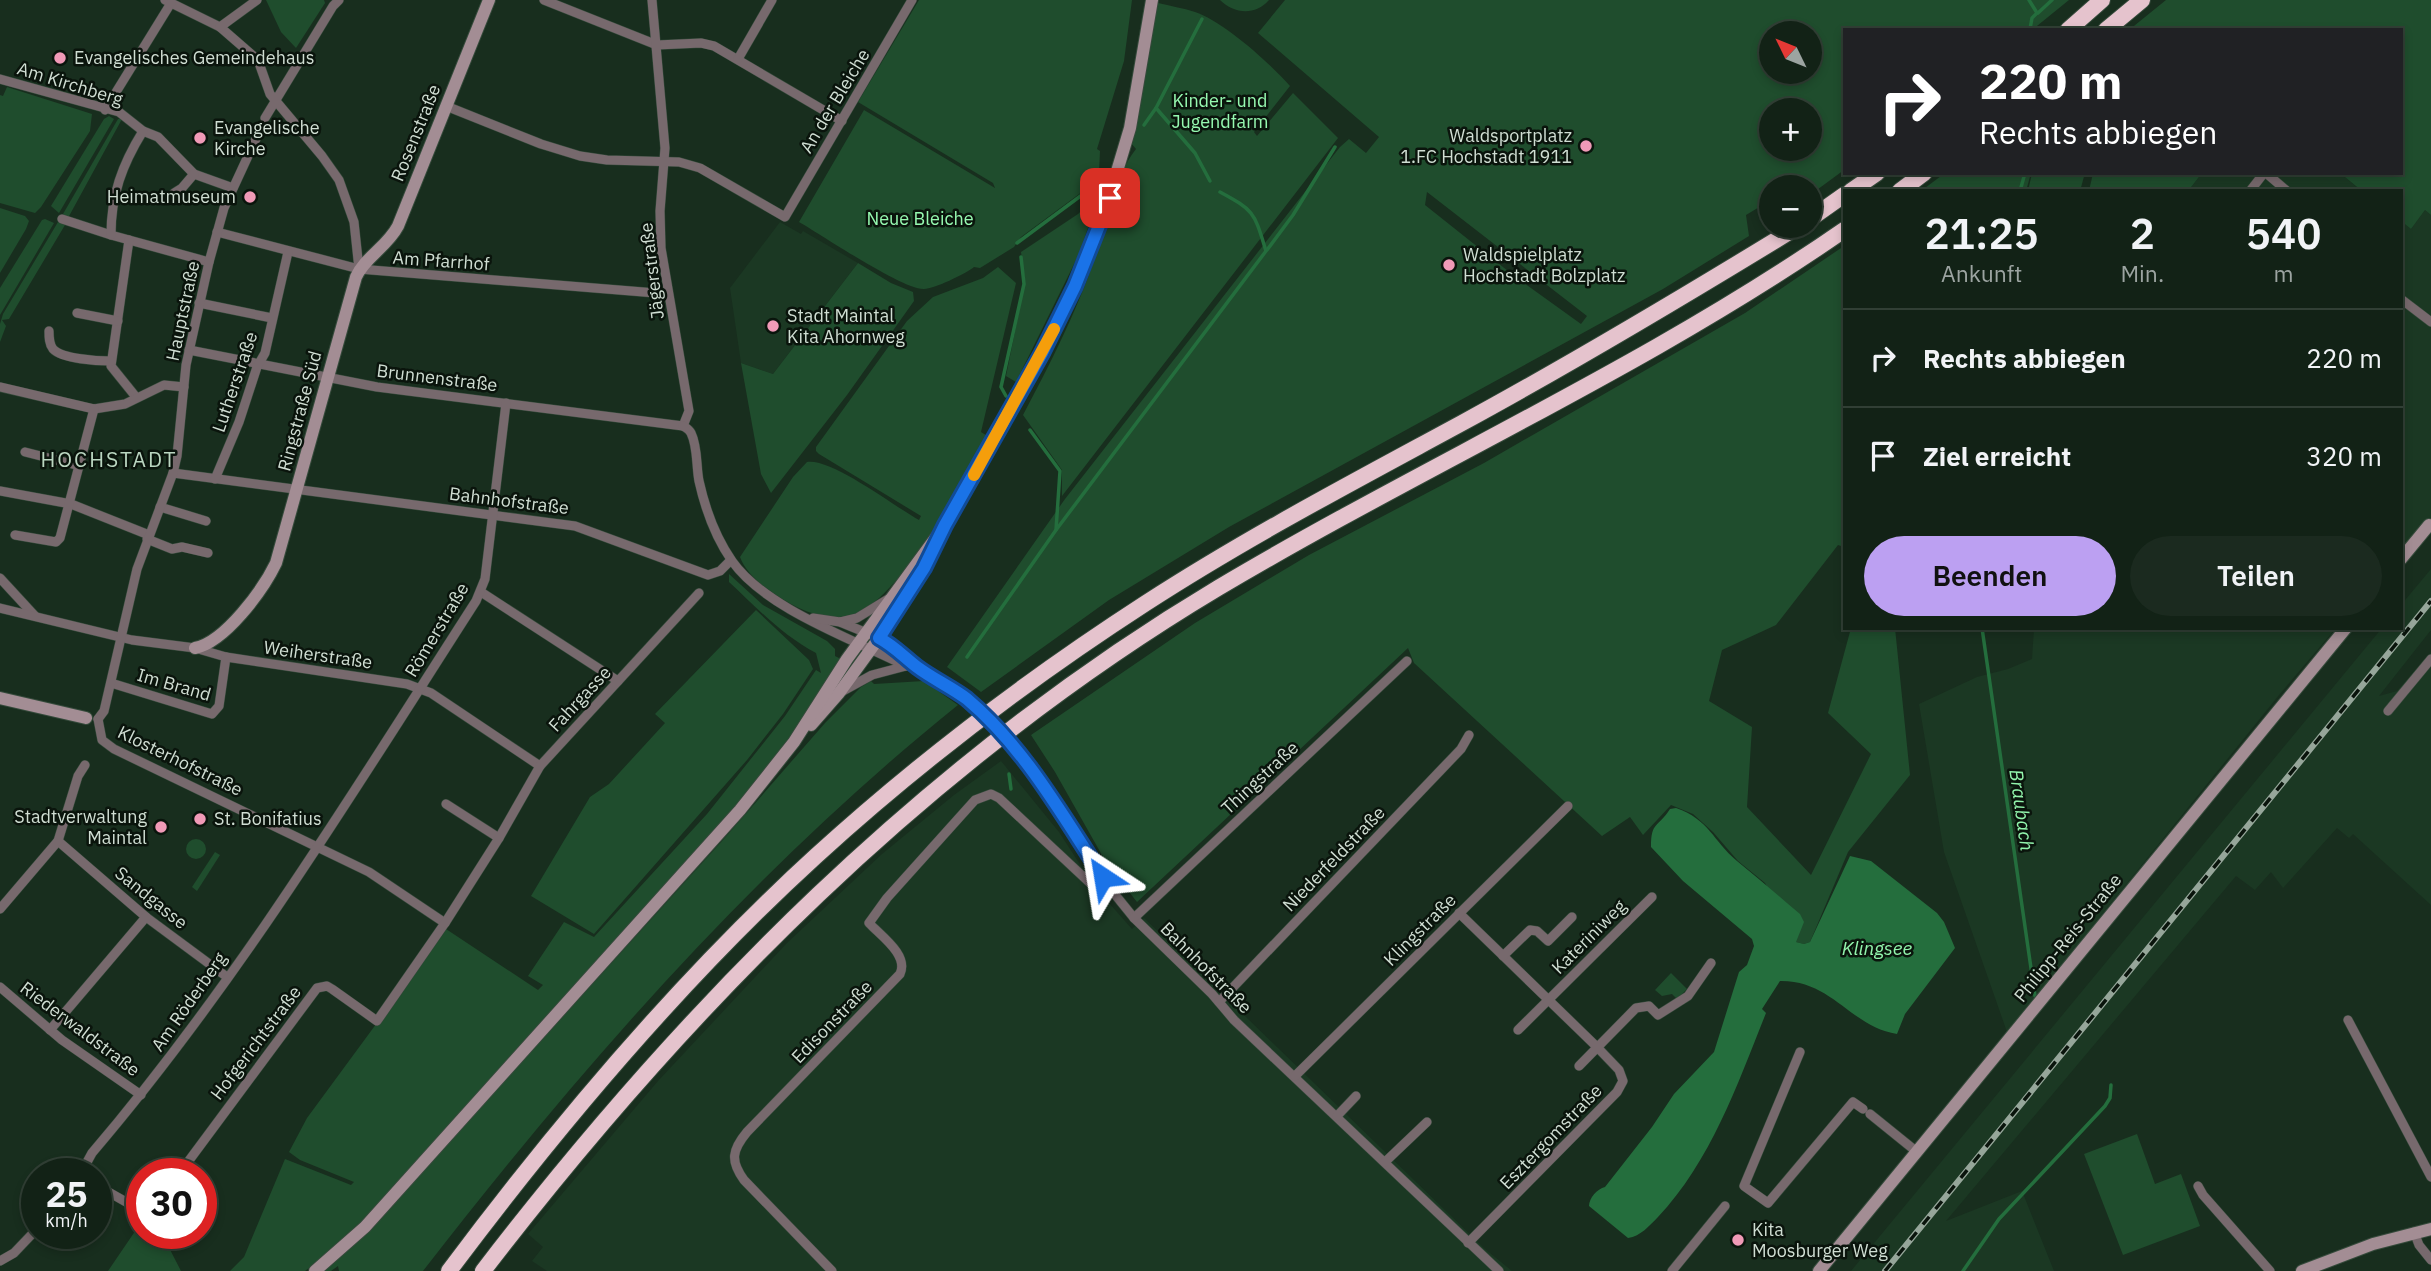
<!DOCTYPE html>
<html lang="de">
<meta charset="utf-8">
<style>
:root{--surface:#122216;--page:#1b2a1f;--text:#f1f3f6;--muted:#9ca4a1;--line:#313f35;--accent:#bca0f2}
body{margin:0;font-family:"IBM Plex Sans",sans-serif;background:var(--page);color:var(--text);height:100vh;display:flex;flex-direction:column;font-size:26px;white-space:nowrap}
*{box-sizing:border-box;margin:0}
p{font-size:23px;color:var(--muted)}
.icon{flex:none;width:38px;height:38px;fill:none;stroke:currentColor;stroke-width:2;stroke-linecap:round;stroke-linejoin:round}
.map{position:relative;flex:1;overflow:hidden}
.sheet{position:absolute;left:1843px;top:189px;width:560px;height:441px;display:flex;flex-direction:column;background:var(--surface);border-radius:0px;box-shadow:0 4px 10px #0003,0 0 0 2px var(--line)}
.sheet>*{flex:none}
.top-card{position:absolute;left:1843px;top:28px;width:560px;height:147px;border-radius:0px;box-shadow:0 4px 10px #0003,0 0 0 2px var(--line);background:#202124;color:#fff;overflow:hidden}
.needle{width:46px;rotate:313deg}
.buttons{position:absolute;left:1759px;top:21px;display:grid;gap:14px}
.buttons a{display:grid;place-items:center;width:63px;height:63px;border-radius:50%;background:var(--surface);box-shadow:0 4px 10px #0003,0 0 0 2px var(--line);font-size:35px}
.speed{position:absolute;left:21px;top:1158px;display:flex;gap:14px;font-size:35px;font-weight:700;text-align:center}
.speed>*{display:grid;place-content:center;width:91px;height:91px;border-radius:50%;background:var(--surface);box-shadow:0 4px 10px #0003,0 0 0 2px var(--line);line-height:1}
.speed small{font-size:18px;font-weight:400}
.speed .limit{border:10px solid #d22;background:#fff;color:#111}
.pin{position:absolute;display:grid;place-items:center;width:60px;height:60px;color:#fff;margin:-30px;border-radius:14px;box-shadow:0 4px 10px #0006}
.me{position:absolute;width:77px;margin:-38px;rotate:327deg;stroke-linejoin:round;filter:drop-shadow(0 0 5px #0008)}
.turn{display:flex;align-items:center;gap:24px;height:147px;padding:0 21px;font-size:32px}
.turn .icon{width:91px;height:91px;stroke-width:2.5}
.turn b{display:block;font-size:49px;line-height:60px}
.eta{display:flex;justify-content:space-evenly;align-items:center;height:119px;text-align:center}
.eta b{font-size:42px;font-weight:600;line-height:49px}
.cta{display:flex;gap:14px;margin-top:auto;padding:14px 21px}
.cta a{flex:1;height:80px;border-radius:42px;background:var(--accent);color:#111;font-size:28px;font-weight:600;line-height:80px;text-align:center}
.cta a+a{background:var(--page);color:var(--text)}
ul{padding:0;list-style:none}
li{display:flex;align-items:center;gap:21px;height:98px;padding:0 21px;border-top:2px solid var(--line)}
li div{flex:1}
li b{display:block;font-size:26px}
li em{font-style:normal}
.map>svg:first-child{display:block}
.built{fill:#1b3823}
.green{fill:#1f4d2d;fill-rule:evenodd}
.water{fill:#246e3d}
.lines{fill:none;stroke-linecap:round;stroke-linejoin:round}
.stream{stroke:#246e3d;stroke-width:3.5}
.street-casing{stroke:#354a3b;stroke-width:10}
.secondary-casing{stroke:#354a3b;stroke-width:14}
.highway-casing{stroke:#354a3b;stroke-width:18}
.street{stroke:#77696d;stroke-width:9}
.secondary{stroke:#a38d94;stroke-width:12}
.highway{stroke:#e5c3cd;stroke-width:16}
.rail-casing{stroke:#96a69a;stroke-width:6}
.rail{stroke:#0a140c;stroke-width:3.5;stroke-dasharray:10;stroke-linecap:butt}
.street-bridge-casing{stroke:#354a3b;stroke-width:10;stroke-linecap:butt}
.street-bridge{stroke:#77696d;stroke-width:9}
.route-casing{stroke:#114b97;stroke-width:18}
.route{stroke:#1a73e8;stroke-width:12}
.slow{stroke:#f59e0b;stroke-width:12}
.poi-dot{fill:#f09ab7;stroke:#0a140c;stroke-width:2.5}
.labels{text-anchor:middle;stroke-width:5;stroke-linejoin:round;paint-order:stroke}
.poi-label{font-size:18px;fill:#d0ded3;stroke:#0a140c;text-anchor:start}
.street-label{font-size:18px;fill:#d0ded3;stroke:#0a140c}
.park-label{font-size:18px;fill:#96f9b0;stroke:#0a140c}
.water-label{font-size:19px;font-style:italic;fill:#92f5ac;stroke:#0a140c}
.quarter-label{font-size:21px;letter-spacing:2px;fill:#bad5c0;stroke:#0a140c}
</style>
<div class="map">
<svg width="2431" height="1271" viewBox="0 0 2431 1271">
<rect width="100%" height="100%" fill="#182e1e"/>
<g class="built">
<polygon points="2202,173 2270,173 2275,177 2278,173 2340,173 2362,191 2188,191"/>
<polygon points="2425,210 2431,215 2431,518 2401,553 2401,221 2411,229"/>
<polygon points="780,222 801,234 803,231 858,263 773,374 741,363 730,288"/>
<polygon points="2431,569 2431,630 2379,696 2397,691 2431,652 2431,905 2353,834 2349,838 2337,828 2283,888 2271,872 2255,890 2236,876 1946,1221 2022,1191 2054,1271 1851,1271 2382,628 2401,628 2401,605"/>
<polygon points="2034,628 2336,628 2279,695 2007,1032 1944,852 1919,704 1977,677 2008,669 2032,659"/>
<polygon points="1001,761 1059,832 1094,886 1132,929 1144,918 1485,1249 1512,1271 547,1271 532,1261 543,1247 528,1234 658,1081 787,943 882,854 954,795"/>
</g>
<g class="green">
<polygon points="266,0 324,0 325,3 296,48 281,32"/>
<path d="M919 0H1132L1124 61 1097 149 1100 151 1099 173 1090 186 1021 237 1014 247 980 268 974 267C965 274 934 289 924 289 903 290 822 235 799 222L864 110 995 188 993 183 858 102Z"/>
<path d="M1220 0H1269C1255 16 1234 14 1220 0Z"/>
<path d="M1285 0H2069L2032 30H1844V170L1810 195V187H1771V211L1761 206 1746 215 1749 236 1663 289 1229 527 1109 600 981 692 947 667 1065 499 1340 147 1349 139 1366 153 1379 137 1258 33ZM1771 33H1810V72H1771ZM1771 110H1810V149H1771ZM1427 192 1587 316 1581 324 1513 275 1425 205Z"/>
<polygon points="2166,0 2431,0 2431,215 2425,210 2411,229 2401,221 2401,191 2362,191 2340,173 2401,173 2401,30 2129,30"/>
<path d="M1158 3C1170 6 1183 8 1195 12 1223 21 1271 64 1290 86L1254 132 1257 136 1293 93 1338 138 1062 496V470L1023 415C1050 364 1076 313 1095 258 1108 223 1113 178 1136 149L1131 143Z"/>
<polygon points="7,87 92,114 90,131 41,207 35,213 0,203 0,95 3,96"/>
<polygon points="109,116 114,119 59,213 51,206 104,119"/>
<polygon points="118,119 122,119 68,218 63,214"/>
<polygon points="1945,173 2031,173 2026,191 1921,191"/>
<polygon points="2032,173 2085,173 2080,191 2028,191"/>
<polygon points="2093,173 2202,173 2188,191 2089,191"/>
<polygon points="1100,193 1079,254 1016,382 1006,376 1025,282 1021,252 1078,214"/>
<polygon points="0,208 25,216 29,221 26,229 0,273"/>
<polygon points="45,219 54,223 0,315 0,288 42,220"/>
<polygon points="58,222 65,225 9,319 2,320 6,326 0,342 0,324 3,314"/>
<polygon points="1844,246 1844,547 1838,545 1776,625 1722,650 1709,701 1752,727 1747,807 1811,875 1871,754 1828,713 1851,628 1895,628 1910,775 1848,852 1810,942 1804,944 1796,942 1765,883 1738,861 1713,832 1693,814 1671,805 1643,835 1630,817 1602,836 1414,663 1408,648 1137,902 1107,864 1055,772 1031,735 1195,623 1309,555 1484,463 1745,313"/>
<polygon points="858,263 891,283 913,292 914,301 847,395 771,493 761,474 741,363 773,374"/>
<path d="M998 267 1016 283 981 432 989 437C963 481 902 595 857 613 833 622 812 615 791 604 773 594 747 577 740 557L793 477 807 462C832 458 895 507 919 520L921 516 819 454 816 451V447L907 321 933 297 983 278Z"/>
<path d="M729 574 763 605 827 641 835 649V656L841 659 795 730 740 802 361 1222 321 1259 305 1271H230L244 1257 285 1159 351 1185 354 1182 300 1160 289 1152 307 1118 446 929 538 990 543 985 528 976 564 922 594 937 707 814 785 716 816 670 821 673 816 653C783 636 756 607 729 582Z"/>
<polygon points="756,610 809,660 813,669 783,714 747,760 594,934 531,896 590,797 609,784 665,723 655,714"/>
<path d="M871 681 874 684 924 681 958 705C755 868 582 1066 423 1271H339L338 1266 331 1271H324L370 1230 418 1177 722 841 825 723 861 687Z"/>
<circle cx="196" cy="849" r="10"/>
<polygon points="215,852 220,855 197,891 192,887"/>
<polygon points="1671,973 1687,989 1677,999 1672,994 1662,996 1655,990"/>
<polygon points="2137,1134 2155,1184 2181,1174 2200,1226 2123,1255 2084,1154"/>
<polygon points="142,1221 142,1234 162,1234 181,1271 108,1271"/>
</g>
<path class="water" d="M1676 808C1710 820 1712 840 1737 861 1758 878 1779 896 1800 914L1804 922 1796 942 1804 944 1810 942 1850 856 1871 861 1937 913 1944 922 1955 948 1905 1014 1897 1034C1851 1027 1832 980 1780 981L1762 1009 1766 1013C1738 1083 1711 1161 1658 1217 1649 1226 1641 1236 1628 1238L1589 1206C1589 1198 1597 1189 1605 1187L1652 1127 1674 1094 1714 1052 1739 972 1747 965 1754 946 1752 939 1683 881 1651 847C1651 821 1658 828 1670 809Z"/>
<g class="lines">
<g class="stream">
<polyline points="2029,0 2037,13 2032,18 2030,29"/>
<polyline points="2038,13 2052,0"/>
<polyline points="1156,108 1195,153 1210,181"/>
<polyline points="1144,125 1156,108 1202,19"/>
<polyline points="2020,191 2025,173"/>
<polyline points="1017,243 1094,186"/>
<polyline points="1267,250 1293,215 1335,147"/>
<polyline points="1006,396 1001,387 1024,284 1021,257"/>
<path d="M1056 530 1266 251C1254 212 1255 211 1220 192"/>
<polyline points="1982,628 2035,996"/>
<polyline points="967,657 1056,530 1060,471 1030,430"/>
<polyline points="1009,774 1011,789"/>
<polyline points="1963,1271 1999,1219 2105,1106 2110,1098 2111,1085"/>
</g>
<g class="street-casing">
<g id="street">
<polyline points="165,0 220,27 258,60 270,94 322,156 339,180 354,222 359,269"/>
<polyline points="544,0 657,45 701,43 714,46 842,121"/>
<polyline points="652,0 665,148 660,211 661,248 689,411 683,426"/>
<polyline points="220,27 257,0"/>
<polyline points="738,59 772,0"/>
<polyline points="0,79 119,112 143,131 158,137 194,174 233,188"/>
<polyline points="446,106 541,144 580,156 607,160 679,162 700,168 785,217 912,0"/>
<polyline points="105,110 171,3"/>
<polyline points="265,118 333,6 339,0"/>
<polyline points="2266,173 2287,191"/>
<polyline points="2250,191 2264,173"/>
<polyline points="174,193 182,188 194,174"/>
<polyline points="62,219 111,235 209,262"/>
<polyline points="217,232 359,269 668,294"/>
<path d="M111 235C111 195 122 165 143 131"/>
<polyline points="129,240 111,366 136,397"/>
<polyline points="2401,299 2431,322"/>
<polyline points="199,303 272,318"/>
<polyline points="77,313 118,321"/>
<path d="M49 331C49 337 49 344 53 349 62 359 98 361 111 361"/>
<polyline points="189,350 377,387 683,426"/>
<polyline points="0,387 94,409 125,404 164,385 184,387"/>
<path d="M683 426C688 429 689 429 691 433 698 447 696 466 699 481 705 508 716 538 732 561 766 609 853 639 906 666"/>
<polyline points="25,452 80,466"/>
<polyline points="173,473 575,526 708,575 720,571 731,560"/>
<polyline points="215,479 239,422 257,367 265,353 288,252"/>
<polyline points="0,491 71,504 149,535"/>
<polyline points="160,507 206,521"/>
<polyline points="15,535 56,542 60,538 94,409"/>
<polyline points="147,539 172,549 182,547 208,553"/>
<polyline points="0,578 35,616"/>
<polyline points="481,592 618,681"/>
<polyline points="0,608 132,640 195,648 226,657 407,684 431,693 540,766"/>
<polyline points="813,618 840,622 879,638 896,647 918,668 966,699"/>
<polyline points="840,622 857,618 888,599"/>
<polyline points="111,683 212,714 219,706 226,657"/>
<polyline points="841,692 872,675 906,666"/>
<polyline points="2388,711 2431,659"/>
<polyline points="98,719 104,711 137,569 173,473 177,456 186,365 209,262 224,208 261,128"/>
<polyline points="98,719 102,740 114,749 369,872 445,923"/>
<polyline points="1019,753 1117,897 1134,918 1212,994 1234,1020 1499,1271"/>
<polyline points="446,804 499,838"/>
<polyline points="58,841 146,917 227,977"/>
<polyline points="0,909 58,841 78,776 85,765"/>
<polyline points="1459,913 1597,1047 1619,1070 1623,1081 1617,1092 1468,1243"/>
<polyline points="1134,918 1407,661"/>
<polyline points="1503,956 1530,930 1537,931 1548,941 1572,917"/>
<polyline points="0,987 62,1040 141,1095"/>
<polyline points="1219,1002 1461,749 1469,735"/>
<polyline points="2348,1020 2431,1177"/>
<polyline points="50,1030 146,917"/>
<polyline points="1518,1030 1652,897"/>
<polyline points="1800,1052 1744,1186 1768,1203 1853,1102 1863,1109"/>
<polyline points="1579,1066 1636,1008 1649,1006 1658,1015 1688,996 1711,963"/>
<polyline points="1295,1076 1568,806"/>
<polyline points="1870,1114 1917,1152"/>
<polyline points="1337,1116 1356,1096"/>
<polyline points="1385,1162 1427,1122"/>
<path d="M86 1174V1164L92 1153C238 982 355 789 476 601L485 579 506 403"/>
<polyline points="179,1174 317,988 327,986 332,989 377,1021 445,923 499,838 540,766 699,593"/>
<polyline points="96,1185 142,1211"/>
<polyline points="2198,1186 2203,1195 2270,1271"/>
<polyline points="2414,1232 2419,1245 2431,1260"/>
<polyline points="0,1261 14,1253 34,1232"/>
<path d="M832 1271 744 1180C730 1161 732 1150 747 1132L900 974C909 955 881 936 869 923L887 898 975 800 991 794 999 798 1090 883"/>
<polyline points="1672,1271 1725,1206"/>
</g>
</g>
<g class="secondary-casing">
<g id="secondary">
<polyline points="2401,559 2429,525"/>
<path d="M195 648C225 642 263 590 276 563L356 277C365 257 387 247 398 226L489 0"/>
<polyline points="0,698 86,718"/>
<polyline points="811,725 839,693 879,638 926,563"/>
<polyline points="315,1271 365,1227 740,810 794,742 847,659 945,525 1043,353 1088,256 1109,198 1130,128 1152,0"/>
<polyline points="1819,1271 2346,628"/>
<polyline points="2302,1271 2373,1244 2431,1229"/>
</g>
</g>
<g class="highway-casing">
<g id="highway">
<polyline points="2068,30 2102,0"/>
<polyline points="2106,30 2142,0"/>
<polyline points="1851,191 1877,173"/>
<polyline points="1900,191 1924,173"/>
<polyline points="1810,219 1844,195"/>
<path d="M449 1271C559 1124 680 980 816 856 918 763 1030 678 1146 603 1248 537 1355 481 1462 423 1576 361 1688 294 1799 226"/>
<path d="M483 1271C688 1004 927 762 1218 588 1425 465 1646 367 1844 230"/>
</g>
</g>
<use href="#street" class="street"/>
<use href="#secondary" class="secondary"/>
<use href="#highway" class="highway"/>
<g class="rail-casing">
<polyline id="rail" points="1885,1271 2431,601"/>
</g>
<use href="#rail" class="rail"/>
<g class="street-bridge-casing">
<polyline id="street-bridge" points="966,699 996,727 1019,753"/>
</g>
<use href="#street-bridge" class="street-bridge"/>
</g>
<g class="lines">
<g class="route-casing">
<path id="route" d="M1103 877C1062 815 1025 748 967 699 951 687 933 679 917 667 904 657 894 646 879 638L924 568 945 525 1042 353 1075 286 1110 198"/>
</g>
<use href="#route" class="route"/>
<polyline class="slow" points="974,475 1054,329"/>
</g>
<g class="poi-dot">
<circle cx="60" cy="58" r="7"/>
<circle cx="200" cy="138" r="7"/>
<circle cx="1586" cy="146" r="7"/>
<circle cx="250" cy="197" r="7"/>
<circle cx="1449" cy="265" r="7"/>
<circle cx="773" cy="326" r="7"/>
<circle cx="200" cy="819" r="7"/>
<circle cx="161" cy="827" r="7"/>
<circle cx="1738" cy="1240" r="7"/>
</g>
<g class="labels">
<g class="poi-label">
<text x="74" y="64">Evangelisches Gemeindehaus</text>
<text x="214" y="134">Evangelische<tspan x="214" dy="21">Kirche</tspan></text>
<text x="1572" y="142" text-anchor="end">Waldsportplatz<tspan x="1572" dy="21">1.FC Hochstadt 1911</tspan></text>
<text x="236" y="203" text-anchor="end">Heimatmuseum</text>
<text x="1463" y="261">Waldspielplatz<tspan x="1463" dy="21">Hochstadt Bolzplatz</tspan></text>
<text x="787" y="322">Stadt Maintal<tspan x="787" dy="21">Kita Ahornweg</tspan></text>
<text x="147" y="823" text-anchor="end">Stadtverwaltung<tspan x="147" dy="21">Maintal</tspan></text>
<text x="214" y="825">St. Bonifatius</text>
<text x="1752" y="1236">Kita<tspan x="1752" dy="21">Moosburger Weg</tspan></text>
</g>
<g class="street-label">
<text transform="translate(70 84) rotate(17)" y="6">Am Kirchberg</text>
<text transform="translate(835 101) rotate(-59)" y="6">An der Bleiche</text>
<text transform="translate(416 133) rotate(-68)" y="6">Rosenstraße</text>
<text transform="translate(441 261) rotate(4)" y="6">Am Pfarrhof</text>
<text transform="translate(652 271) rotate(-97)" y="6">Jägerstraße</text>
<text transform="translate(183 311) rotate(-78)" y="6">Hauptstraße</text>
<text transform="translate(437 378) rotate(7)" y="6">Brunnenstraße</text>
<text transform="translate(235 382) rotate(-71)" y="6">Lutherstraße</text>
<text transform="translate(300 411) rotate(-75)" y="6">Ringstraße Süd</text>
<text transform="translate(509 501) rotate(7)" y="6">Bahnhofstraße</text>
<text transform="translate(437 630) rotate(-59)" y="6">Römerstraße</text>
<text transform="translate(318 655) rotate(8)" y="6">Weiherstraße</text>
<text transform="translate(174 685) rotate(16)" y="6">Im Brand</text>
<text transform="translate(580 699) rotate(-47)" y="6">Fahrgasse</text>
<text transform="translate(180 761) rotate(26)" y="6">Klosterhofstraße</text>
<text transform="translate(1260 778) rotate(-43)" y="6">Thingstraße</text>
<text transform="translate(1334 859) rotate(-46)" y="6">Niederfeldstraße</text>
<text transform="translate(151 898) rotate(39)" y="6">Sandgasse</text>
<text transform="translate(1420 930) rotate(-45)" y="6">Klingstraße</text>
<text transform="translate(1589 937) rotate(-45)" y="6">Kateriniweg</text>
<text transform="translate(2068 938) rotate(-51)" y="6">Philipp-Reis-Straße</text>
<text transform="translate(1206 968) rotate(45)" y="6">Bahnhofstraße</text>
<text transform="translate(189 1002) rotate(-55)" y="6">Am Röderberg</text>
<text transform="translate(832 1022) rotate(-46)" y="6">Edisonstraße</text>
<text transform="translate(80 1029) rotate(37)" y="6">Riederwaldstraße</text>
<text transform="translate(256 1043) rotate(-53)" y="6">Hofgerichtstraße</text>
<text transform="translate(1551 1137) rotate(-46)" y="6">Esztergomstraße</text>
</g>
<g class="park-label">
<text x="1220" y="107">Kinder- und<tspan x="1220" dy="21">Jugendfarm</tspan></text>
<text x="920" y="225">Neue Bleiche</text>
</g>
<g class="water-label">
<text transform="translate(2022 810) rotate(82)" y="7">Braubach</text>
<text x="1877" y="955">Klingsee</text>
</g>
<g class="quarter-label">
<text x="109" y="467">HOCHSTADT</text>
</g>
</g>
</svg>
<div class="buttons">
<a><svg class="needle" viewBox="-14 -14 28 28"><path d="M0-13l5 13h-10z" fill="#e53935"/><path d="M0 13l5-13h-10z" fill="#9ca4a1"/></svg></a>
<a>+</a>
<a>−</a>
</div>
<div class="speed"><div>25<small>km/h</small></div><div class="limit">30</div></div>
<div class="pin" style="left:1110px;top:198px;background:#d93025"><svg class="icon" aria-label="arrive" viewBox="0 0 24 24"><path d="M6 21V4h12l-3 4 3 4H6"/></svg></div>
<svg class="me" style="left:1103px;top:877px" viewBox="-20 -20 40 40"><path d="M0-17L14 15 0 8-14 15z" fill="#1a73e8" stroke="#fff" stroke-width="4"/></svg>
<div class="top-card">
<div class="turn"><svg class="icon" aria-label="right" viewBox="0 0 24 24"><path d="M7 20v-9h11M14 6l5 5-5 5"/></svg><div><b>220 m</b>Rechts abbiegen</div></div>
</div>
<section class="sheet">
<div class="eta">
<div><b>21:25</b><p>Ankunft</p></div>
<div><b>2</b><p>Min.</p></div>
<div><b>540</b><p>m</p></div>
</div>
<ul>
<li><svg class="icon" aria-label="right" viewBox="0 0 24 24"><path d="M7 20v-9h11M14 6l5 5-5 5"/></svg><div><b>Rechts abbiegen</b></div><em>220 m</em></li>
<li><svg class="icon" aria-label="arrive" viewBox="0 0 24 24"><path d="M6 21V4h12l-3 4 3 4H6"/></svg><div><b>Ziel erreicht</b></div><em>320 m</em></li>
</ul>
<div class="cta"><a>Beenden</a><a>Teilen</a></div>
</section>
</div>
